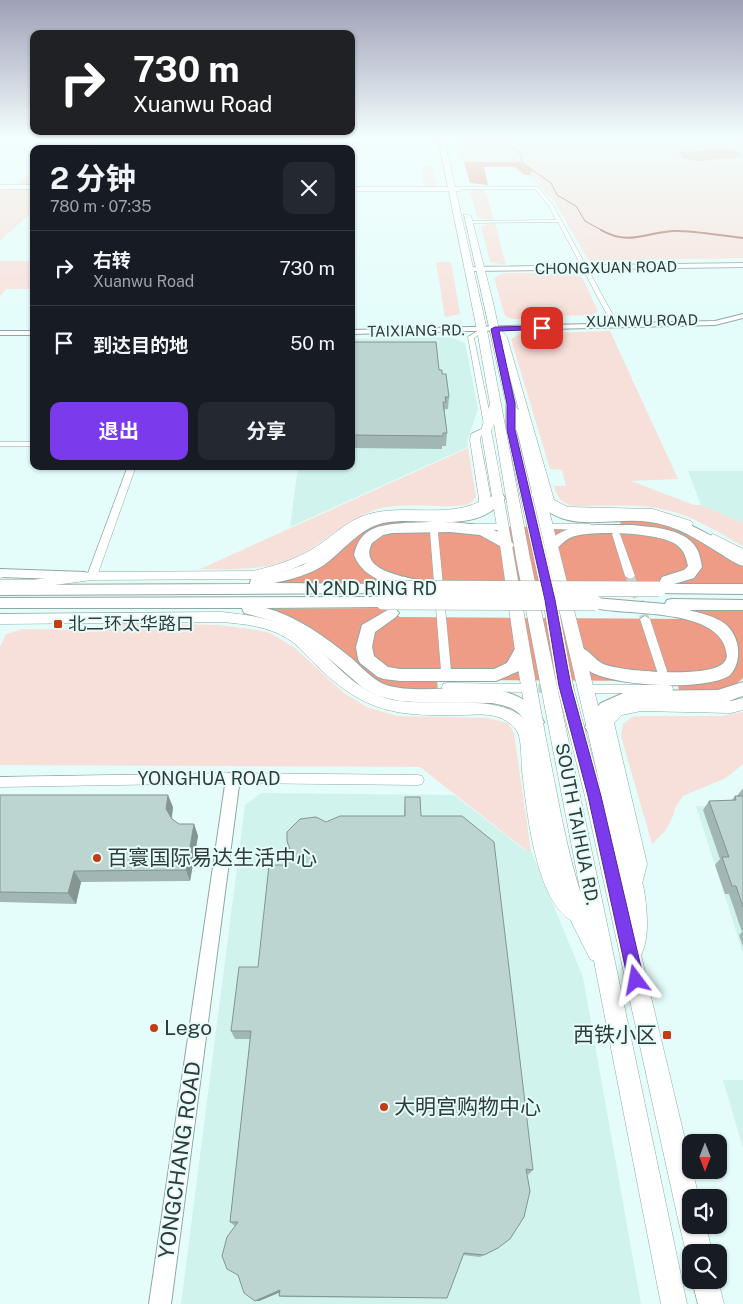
<!DOCTYPE html>
<html lang="zh">
<meta charset="utf-8">
<style>
:root{--surface:#171b24;--page:#242831;--text:#f1f3f6;--muted:#9ea1a6;--line:#363941;--accent:#7c3aed}
body{margin:0;font-family:"Public Sans","Noto Sans SC",sans-serif;background:var(--page);color:var(--text);height:100vh;display:flex;flex-direction:column;font-size:19px;white-space:nowrap}
*{box-sizing:border-box;margin:0}
p{font-size:16px;color:var(--muted)}
.icon{flex:none;width:28px;height:28px;fill:none;stroke:currentColor;stroke-width:2;stroke-linecap:round;stroke-linejoin:round}
.map{position:relative;flex:1;overflow:hidden}
.side{position:absolute;left:30px;top:145px;width:325px;height:325px;display:flex;flex-direction:column;background:var(--surface);border-radius:10px;box-shadow:0 1px 4px #0004}
.side>*{flex:none}
.top-card{position:absolute;left:30px;top:30px;width:325px;height:105px;border-radius:10px;box-shadow:0 1px 4px #0004;background:#202124;color:#fff;overflow:hidden}
.needle{width:32px;rotate:180deg}
.fabs{position:absolute;left:682px;top:1134px;display:grid;gap:10px}
.fabs a{display:grid;place-items:center;width:45px;height:45px;border-radius:10px;background:var(--surface);box-shadow:0 1px 4px #0004;font-size:25px}
.pin{position:absolute;display:grid;place-items:center;width:42px;height:42px;color:#fff;margin:-21px;border-radius:10px;box-shadow:0 2px 8px #0006}
.me{position:absolute;width:55px;margin:-28px;rotate:347deg;stroke-linejoin:round;filter:drop-shadow(0 0 4px #0008)}
.turn{display:flex;align-items:center;gap:18px;height:105px;padding:0 20px;font-size:22px}
.turn .icon{width:65px;height:65px;stroke-width:2.5}
.turn b{display:block;font-size:35px;line-height:42px}
.round{display:grid;place-items:center;flex:none;width:52px;height:52px;border-radius:10px;background:var(--page)}
.head{display:flex;align-items:center;justify-content:space-between;height:85px;padding:0 20px}
h1{font-size:30px;font-weight:700;line-height:38px}
.cta{display:flex;gap:10px;margin-top:auto;padding:10px 20px}
.cta a{flex:1;height:58px;border-radius:10px;background:var(--accent);color:#fff;font-size:20px;font-weight:700;line-height:58px;text-align:center}
.cta a+a{background:var(--page);color:var(--text)}
ul{padding:0;list-style:none}
li{display:flex;align-items:center;gap:15px;height:75px;padding:0 20px;border-top:1px solid var(--line)}
li div{flex:1}
li b{display:block;font-size:19px}
li em{font-style:normal}
.map>svg:first-child{display:block}
.built{fill:#d0f3ee}
.green{fill:#f8e0da}
.forest{fill:#ef9c87}
.lines{fill:none;stroke-linecap:round;stroke-linejoin:round}
.stream-far1{stroke:#a26c5e;stroke-width:1}
.stream{stroke:#a26c5e;stroke-width:2}
.minor-tunnel{stroke:#c0d6d4;stroke-width:9;stroke-dasharray:9 4.5;stroke-linecap:butt}
.minor-casing{stroke:#90a8a4;stroke-width:1}
.tertiary-casing{stroke:#90a8a4;stroke-width:2}
.secondary-casing{stroke:#90a8a4;stroke-width:1}
.primary-casing{stroke:#90a8a4;stroke-width:1}
.trunk-casing{stroke:#90a8a4;stroke-width:2}
.minor{fill:#fff;fill-rule:evenodd}
.tertiary{fill:#fff;fill-rule:evenodd}
.secondary{fill:#fff;fill-rule:evenodd}
.primary{fill:#fff;fill-rule:evenodd}
.trunk{fill:#fff;fill-rule:evenodd}
.trunk-bridge-casing{stroke:#90a8a4;stroke-width:16;stroke-linecap:butt}
.trunk-bridge{stroke:#fff;stroke-width:15}
.wall{fill:#a2b7b4}
.shaded-wall{fill:#849592}
.building{fill:#bcd5d1;stroke:#849592}
.route{fill:#7c3aed;stroke:#51269a}
.poi-dot{fill:#c43b16;stroke:#e4fdfa;stroke-width:2}
.labels{text-anchor:middle;stroke-width:4;stroke-linejoin:round;paint-order:stroke}
.far-street-label{font-size:15px;fill:#323b3a;stroke:#e4fdfa}
.street-label{font-size:18px;fill:#323b3a;stroke:#e4fdfa}
.poi-label{font-size:18px;fill:#323b3a;stroke:#e4fdfa;text-anchor:start}
.near-poi-label{font-size:21px;fill:#323b3a;stroke:#e4fdfa;text-anchor:start}
.near-street-label{font-size:21px;fill:#323b3a;stroke:#e4fdfa}
</style>
<div class="map">
<svg width="743" height="1304" viewBox="0 0 743 1304">
<rect width="100%" height="100%" fill="#e4fdfa"/>
<g class="built">
<polygon points="449,337 465,343 478,409 467,441 468,447 290,527 298,466 351,466 351,339"/>
<polygon points="688,471 743,471 743,523 701,505"/>
<polygon points="261,793 454,795 526,851 531,851 583,977 641,1304 181,1304 245,805"/>
<polygon points="696,806 743,806 743,953"/>
<polygon points="723,1080 743,1080 743,1148"/>
</g>
<g class="green">
<polygon points="70,138 107,138 94,149 59,149"/>
<polygon points="456,138 743,138 743,258 589,261 554,201 517,164 462,163"/>
<polygon points="421,166 432,166 437,186 424,186"/>
<polygon points="34,170 34,210 0,241 0,190 16,185"/>
<polygon points="478,188 485,189 494,221 477,217 470,191"/>
<polygon points="491,223 495,223 506,265 490,262 481,227"/>
<polygon points="0,261 34,261 34,289 6,289 0,296"/>
<polygon points="436,262 451,262 460,314 445,317"/>
<polygon points="503,273 569,273 582,277 598,311 592,315 522,317 522,319 512,319 505,316 494,278"/>
<path d="M610 331 678 479 631 481 694 505H701L743 523V546C721 534 698 519 674 512 641 502 607 507 573 506 561 503 557 497 554 486H566L562 470 550 469 511 339 520 334Z"/>
<path d="M468 448 476 497 473 501 466 505C438 509 402 501 375 510 349 519 330 537 307 551 273 571 238 570 200 569Z"/>
<polygon points="105,623 219,625 258,630 270,633 295,648 344,693 367,707 397,716 488,718 508,723 514,733 531,851 527,851 420,767 0,765 0,647 6,634 23,629 102,630"/>
<polygon points="743,712 743,764 726,778 683,796 675,808 673,816 666,830 652,844 621,736 623,724 632,717 643,716 721,716"/>
</g>
<g class="forest">
<path d="M705 149C718 149 735 147 743 157L699 161 683 158 679 152 704 151Z"/>
<polygon points="464,162 519,162 532,170 530,175 525,175 514,167 484,167 488,185 470,183"/>
<polygon points="425,519 425,527 622,527 619,520 639,520 674,526 743,564 743,584 273,583 370,527 387,521"/>
<path d="M386 608 400 617 690 619 691 609H743V678C726 695 701 691 680 692L676 681 437 680 438 691 389 688 267 609Z"/>
</g>
<g class="lines">
<g class="stream-far1">
<polyline points="508,145 521,154 522,163 551,183 557,195 576,206 585,221 603,231"/>
<polyline points="672,231 676,231"/>
</g>
<path class="stream" d="M601 230C629 246 644 233 673 231 693 230 722 236 743 238"/>
<g class="minor-tunnel">
<polyline points="630,576 645,619"/>
<polyline points="525,688 590,689"/>
</g>
<g class="minor-casing">
<g id="minor">
<polygon points="291,141 442,141 444,142 292,143 286,149 281,149"/>
<polygon points="460,187 538,187 553,205 619,326 618,327 613,326 558,222 468,223 466,222 468,221 556,220 549,206 535,189 458,189"/>
<polygon points="482,328 485,330 484,331 474,338 492,425 488,427 484,425 468,337"/>
<rect x="0" y="442" width="34" height="4"/>
<polygon points="128,466 136,466 97,576 92,579 89,578 87,576"/>
<polygon points="469,524 498,524 502,527 498,530 466,529 466,525"/>
<polygon points="551,524 590,524 594,527 590,530 548,529 548,525"/>
<polygon points="434,529 438,532 451,671 450,674 442,674 441,671 430,532"/>
<polygon points="616,531 620,534 635,576 633,578 630,579 625,576 612,534"/>
<polygon points="645,616 650,619 667,671 666,674 658,674 657,671 640,619"/>
<polygon points="447,683 522,684 526,685 527,688 526,691 522,692 447,691 443,690 442,687 443,684"/>
<polygon points="591,685 668,685 672,686 673,689 672,692 668,693 591,693 587,692 586,689 587,686"/>
<polygon points="233,773 418,775 422,776 424,780 422,784 418,785 233,783 0,787 0,777"/>
</g>
</g>
<g class="tertiary-casing">
<g id="tertiary">
<polygon points="743,263 743,267 469,271 466,269 469,267"/>
<polygon points="743,314 743,318 715,325 351,334 351,330 715,321"/>
<rect x="0" y="331" width="34" height="4"/>
<polygon points="0,569 85,572 91,576 85,580 0,577"/>
<polygon points="233,772 238,774 240,778 171,1304 149,1304 226,778 228,774"/>
</g>
</g>
<g class="secondary-casing">
<g id="secondary">
<rect x="0" y="185" width="34" height="4"/>
<polygon points="351,187 460,187 463,189 460,191 351,191"/>
<polygon points="492,327 498,327 507,337 554,500 568,507 653,509 691,521 693,524 691,527 687,528 652,517 566,514 545,504 499,338 491,329"/>
<path d="M486 427 491 430 481 436 480 440 491 499 488 506 478 512 461 515 399 517 374 520 359 527 308 562 287 571 253 579 92 580 32 588H0V580H32L92 572 253 571C274 566 295 560 314 548 332 537 347 520 369 514 404 504 445 518 479 502V499L470 440 471 434Z"/>
<polygon points="713,534 743,549 743,558 709,541 707,538"/>
<polygon points="4,569 10,573 8,576 0,578 0,570"/>
<path d="M222 612C247 615 277 618 298 632 331 654 347 688 389 699 428 709 501 690 527 722 538 736 543 814 548 837 552 854 556 875 566 890 572 899 581 904 585 914L582 920 576 923C535 906 527 809 522 771 521 759 522 744 518 733 515 726 505 719 498 717 486 713 472 715 460 715 436 715 411 716 388 710 357 702 335 684 313 662 305 654 297 644 288 639 268 626 244 624 222 622L0 624V614Z"/>
<path d="M743 698V710L731 713 641 711 622 715 614 723 647 864 641 888 635 890 629 888 626 882 629 864 599 721C602 715 609 708 615 705 644 693 699 700 731 701Z"/>
</g>
</g>
<g class="primary-casing">
<g id="primary">
<path d="M438 138H444L487 330 530 558 687 1304H661L594 961 590 959 568 915 550 853 515 651 500 545 481 430 490 404 477 330ZM494 424 516 558 581 894C565 844 557 792 546 739 527 637 511 533 491 430Z"/>
<path d="M464 214 471 216 492 298 516 407 519 410 530 434 644 890C647 909 650 938 641 955L699 1198H691V1225H706L712 1252H691V1262L686 1252 678 1219 585 796 557 686 543 600 506 430V404ZM516 429 518 434 557 598 516 430ZM557 600 601 789 573 686Z"/>
<polygon points="692,1280 718,1280 724,1304 698,1304"/>
</g>
</g>
<g class="trunk-casing">
<g id="trunk">
<path d="M538 490C548 493 553 508 568 511 594 518 623 510 649 513 684 517 713 537 743 555V566C733 563 725 556 716 551 700 541 683 530 664 525 618 510 565 543 531 494Z"/>
<path d="M498 494 503 495 505 498C476 537 422 515 383 523 360 528 342 552 324 565 309 575 292 579 274 583L391 584 393 588 391 592 386 593 0 595V585L250 584 251 578 286 571 303 565 367 519 395 513H459L483 505 493 495Z"/>
<path d="M404 523C434 522 495 517 514 545L512 548 507 550 480 535 450 532 392 533 383 535 372 543C357 572 408 577 426 582L428 586 426 590 421 591C396 585 364 582 354 555 360 527 380 525 404 523Z"/>
<path d="M630 525C652 527 688 528 698 551 700 556 701 562 702 567L694 578 674 584H743V594L654 593 651 589 654 585 661 584 660 581 662 577 684 570 688 566C686 558 685 552 678 546 663 532 591 530 572 537 561 541 558 553 546 550L544 547C562 520 602 526 630 525Z"/>
<path d="M383 597 388 598 391 602 388 606 383 607 266 608C298 617 324 636 350 657 361 666 372 680 386 685 434 700 515 666 544 722L541 727C527 732 526 718 516 711 509 706 501 705 492 703L417 702 400 701 378 696 363 688 318 649 297 633 273 621 244 613 242 608H0V598Z"/>
<path d="M595 598 665 604 667 600 672 599 743 600V610H689C700 613 714 616 724 623 741 636 743 663 729 676 703 691 623 686 595 674 585 670 578 662 571 655L569 651 571 647C586 642 593 661 606 665 627 672 698 676 717 667 722 665 726 662 727 656 724 605 623 617 590 607L587 603 590 599Z"/>
<polygon points="391,608 396,609 399,613 396,617 375,632 372,647 374,656 388,667 400,669 494,669 507,663 516,647 522,645 528,647 530,651 519,671 496,681 400,681 384,679 378,677 360,663 358,659 356,647 362,625"/>
<path d="M743 682V696C735 698 726 703 717 704 690 707 655 700 628 705 607 709 606 738 588 732L585 727 594 710 601 703 628 691 718 690Z"/>
</g>
</g>
<use href="#minor" class="minor"/>
<use href="#tertiary" class="tertiary"/>
<use href="#secondary" class="secondary"/>
<use href="#primary" class="primary"/>
<use href="#trunk" class="trunk"/>
<g class="trunk-bridge-casing">
<g id="trunk-bridge">
<polyline points="386,588 659,589"/>
<polyline points="383,602 595,603"/>
</g>
</g>
<use href="#trunk-bridge" class="trunk-bridge"/>
</g>
<g class="wall">
<polygon points="351,342 439,370 442,374 449,397 448,409 445,409 445,415 447,433 446,446 442,446 442,449 351,448"/>
<polygon points="743,788 743,947 739,935 742,932 729,894 725,894 715,865 720,859 703,810 709,801 732,800 735,796 737,796"/>
<polygon points="0,795 173,807 172,819 179,824 194,824 198,836 190,881 81,882 76,904 0,902"/>
<polygon points="405,797 421,816 533,1170 528,1175 527,1174 498,1248 480,1257 463,1255 447,1298 444,1298 282,1297 279,1296 280,1292 259,1301 235,1226 230,1222 250,1039 235,1039 231,1031 258,967 283,865 288,862 290,857 289,852 287,841 326,822 404,816"/>
</g>
<g class="shaded-wall">
<polygon points="168,795 173,807 171,821 166,809"/>
<polygon points="194,824 198,836 190,881 186,870"/>
<polygon points="74,871 81,882 76,904 68,893"/>
<polygon points="280,1290 283,1291 259,1301 255,1301"/>
</g>
<g class="building">
<polygon points="351,342 436,342 439,370 442,370 442,374 446,374 449,397 445,397 446,402 443,402 447,433 443,433 443,436 351,435"/>
<polygon points="0,795 168,795 166,809 172,819 179,824 194,824 186,870 74,871 68,893 0,892"/>
<polygon points="735,796 743,796 743,907 736,886 732,886 722,857 729,857 709,801 736,800"/>
<polygon points="405,797 420,797 421,816 462,816 494,842 533,1170 526,1169 530,1191 524,1217 510,1239 498,1248 484,1255 464,1253 447,1298 279,1296 280,1290 255,1301 244,1293 238,1275 227,1269 222,1256 227,1237 238,1222 230,1222 251,1031 231,1031 239,967 258,967 269,865 283,865 288,862 292,855 287,841 287,832 300,819 316,817 326,822 340,816 405,816"/>
</g>
<linearGradient id="sky" x2="0" y2="1"><stop stop-color="#9fa0b7"/><stop offset="0.43" stop-color="#f3fefd"/><stop offset="1" stop-color="#f3fefd" stop-opacity="0"/></linearGradient>
<rect width="743" height="321" fill="url(#sky)"/>
<polygon class="route" points="542,326 545,328 544,329 499,331 515,404 515,430 555,600 571,686 601,796 644,980 642,986 636,988 631,986 628,980 588,796 559,686 545,600 507,430 507,404 491,329 495,327"/>
<g class="poi-dot">
<rect x="53" y="619" width="10" height="10" rx="2.5"/>
<circle cx="97" cy="858" r="5"/>
<circle cx="154" cy="1028" r="5"/>
<rect x="662" y="1030" width="10" height="10" rx="2.5"/>
<circle cx="384" cy="1107" r="5"/>
</g>
<g class="labels">
<g class="far-street-label">
<text transform="translate(606 268) rotate(-1)" y="5">CHONGXUAN ROAD</text>
<text transform="translate(642 321) rotate(-1)" y="5">XUANWU ROAD</text>
<text transform="translate(416 331) rotate(-1)" y="5">TAIXIANG RD.</text>
</g>
<g class="street-label">
<text x="371" y="595">N 2ND RING RD</text>
<text x="209" y="785">YONGHUA ROAD</text>
<text transform="translate(577 824) rotate(79)" y="6">SOUTH TAIHUA RD.</text>
</g>
<g class="poi-label">
<text x="68" y="630">北二环太华路口</text>
</g>
<g class="near-poi-label">
<text x="107" y="865">百寰国际易达生活中心</text>
<text x="164" y="1035">Lego</text>
<text x="657" y="1042" text-anchor="end">西铁小区</text>
<text x="394" y="1114">大明宫购物中心</text>
</g>
<g class="near-street-label">
<text transform="translate(180 1160) rotate(-82)" y="7">YONGCHANG ROAD</text>
</g>
</g>
</svg>
<div class="fabs">
<a><svg class="needle" viewBox="-14 -14 28 28"><path d="M0-13l5 13h-10z" fill="#e53935"/><path d="M0 13l5-13h-10z" fill="#9ea1a6"/></svg></a>
<a><svg class="icon" aria-label="sound" viewBox="0 0 24 24"><path d="M4 9h4l5-4v14l-5-4H4zM17 9q2 3 0 6"/></svg></a>
<a><svg class="icon" aria-label="search" viewBox="0 0 24 24"><circle cx="10" cy="10" r="6"/><path d="M15 15l6 6"/></svg></a>
</div>
<div class="pin" style="left:542px;top:328px;background:#d93025"><svg class="icon" aria-label="arrive" viewBox="0 0 24 24"><path d="M6 21V4h12l-3 4 3 4H6"/></svg></div>
<svg class="me" style="left:636px;top:980px" viewBox="-20 -20 40 40"><path d="M0-17L14 15 0 8-14 15z" fill="#7c3aed" stroke="#fff" stroke-width="4"/></svg>
<div class="top-card">
<div class="turn"><svg class="icon" aria-label="right" viewBox="0 0 24 24"><path d="M7 20v-9h11M14 6l5 5-5 5"/></svg><div><b>730 m</b>Xuanwu Road</div></div>
</div>
<section class="side">
<div class="head"><div><h1>2 分钟</h1><p>780 m · 07:35</p></div><a class="round"><svg class="icon" aria-label="close" viewBox="0 0 24 24"><path d="M6 6l12 12M18 6L6 18"/></svg></a></div>
<ul>
<li><svg class="icon" aria-label="right" viewBox="0 0 24 24"><path d="M7 20v-9h11M14 6l5 5-5 5"/></svg><div><b>右转</b><p>Xuanwu Road</p></div><em>730 m</em></li>
<li><svg class="icon" aria-label="arrive" viewBox="0 0 24 24"><path d="M6 21V4h12l-3 4 3 4H6"/></svg><div><b>到达目的地</b></div><em>50 m</em></li>
</ul>
<div class="cta"><a>退出</a><a>分享</a></div>
</section>
</div>
